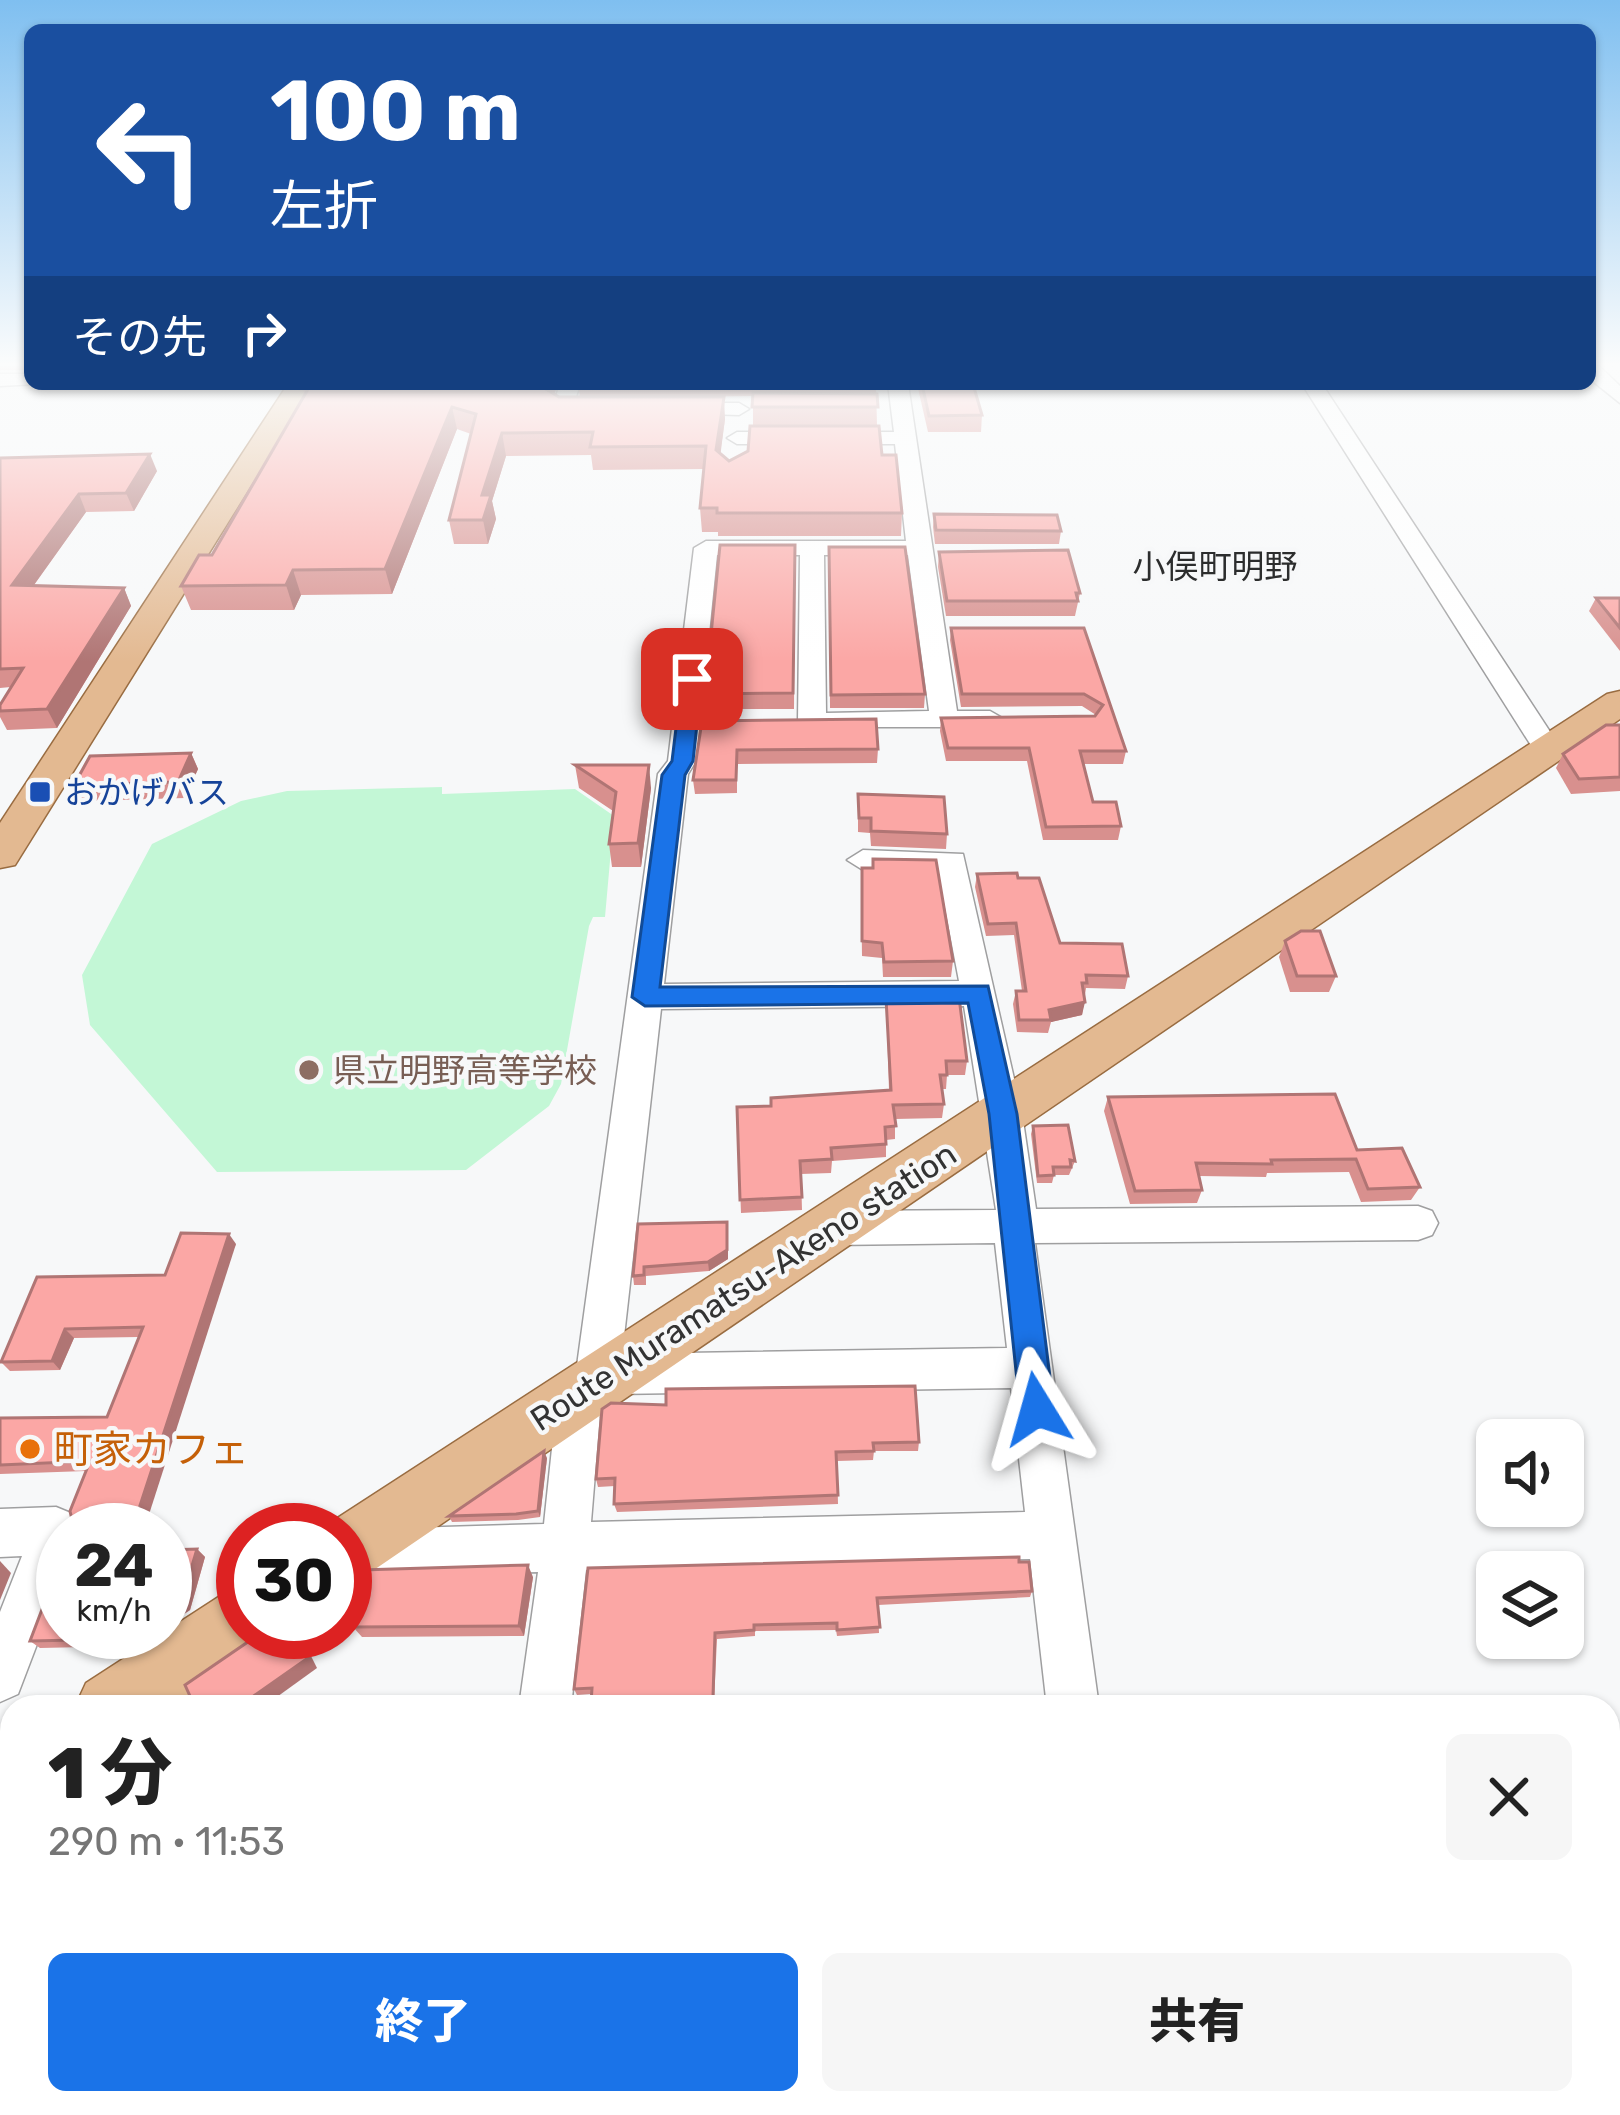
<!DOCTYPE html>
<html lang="ja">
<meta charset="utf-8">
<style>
:root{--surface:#fff;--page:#f6f6f6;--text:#222;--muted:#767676;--accent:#1a73e8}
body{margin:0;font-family:Rubik,"Noto Sans JP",sans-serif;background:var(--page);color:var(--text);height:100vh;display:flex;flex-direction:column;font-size:45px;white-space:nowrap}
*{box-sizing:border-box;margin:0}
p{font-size:39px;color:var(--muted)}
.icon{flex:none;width:66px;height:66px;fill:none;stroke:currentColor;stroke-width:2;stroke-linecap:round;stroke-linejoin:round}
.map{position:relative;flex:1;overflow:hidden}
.drawer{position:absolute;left:0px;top:1695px;width:1620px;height:420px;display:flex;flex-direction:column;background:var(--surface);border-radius:36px 36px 0 0;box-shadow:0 3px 9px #0004}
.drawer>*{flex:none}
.top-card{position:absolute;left:24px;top:24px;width:1572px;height:366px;border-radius:18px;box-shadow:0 3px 9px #0004;background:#1a4fa0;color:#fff;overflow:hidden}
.tools{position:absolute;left:1476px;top:1419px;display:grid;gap:24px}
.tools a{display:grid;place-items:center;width:108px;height:108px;border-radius:18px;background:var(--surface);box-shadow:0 3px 9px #0004;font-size:60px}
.speed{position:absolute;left:36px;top:1503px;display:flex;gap:24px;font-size:60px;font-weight:700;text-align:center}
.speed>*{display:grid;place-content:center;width:156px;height:156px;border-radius:50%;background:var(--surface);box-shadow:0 3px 9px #0004;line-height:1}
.speed small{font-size:30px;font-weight:400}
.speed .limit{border:18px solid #d22;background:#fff;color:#111}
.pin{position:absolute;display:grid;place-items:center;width:102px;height:102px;color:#fff;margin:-51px;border-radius:24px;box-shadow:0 6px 18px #0006}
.me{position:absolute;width:132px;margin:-66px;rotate:352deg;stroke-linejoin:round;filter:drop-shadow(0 0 9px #0008)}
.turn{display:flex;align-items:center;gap:42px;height:252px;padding:0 48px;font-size:54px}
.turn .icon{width:156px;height:156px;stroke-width:2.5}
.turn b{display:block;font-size:84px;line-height:102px}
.then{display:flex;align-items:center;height:114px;padding:0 48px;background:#0003;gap:24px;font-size:45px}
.round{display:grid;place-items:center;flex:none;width:126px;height:126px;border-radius:18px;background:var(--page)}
.overview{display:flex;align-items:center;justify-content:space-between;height:204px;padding:0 48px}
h1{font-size:72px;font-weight:800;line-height:90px}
.action{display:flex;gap:24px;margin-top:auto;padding:24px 48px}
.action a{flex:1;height:138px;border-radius:18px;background:var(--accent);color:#fff;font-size:48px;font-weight:800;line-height:138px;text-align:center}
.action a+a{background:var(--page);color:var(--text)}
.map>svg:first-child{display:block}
.green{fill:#c3f7d6}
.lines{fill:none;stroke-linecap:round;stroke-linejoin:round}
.minor-casing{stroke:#9f9fa0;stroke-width:3}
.major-casing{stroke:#996c41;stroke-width:3}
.minor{fill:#fff;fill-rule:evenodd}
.major{fill:#e3b991;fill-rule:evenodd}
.wall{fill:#d8908e;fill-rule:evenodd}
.shaded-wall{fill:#b07574}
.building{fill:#fba7a5;stroke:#b07574;stroke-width:3}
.route{fill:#1a73e8;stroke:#114b97;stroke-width:3}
.transit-dot{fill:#1a4fb4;stroke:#f7f8f9;stroke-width:4.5}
.education-dot{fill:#8d6e63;stroke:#f7f8f9;stroke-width:4.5}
.food-dot{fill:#e8710a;stroke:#f7f8f9;stroke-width:4.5}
.labels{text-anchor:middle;stroke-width:9;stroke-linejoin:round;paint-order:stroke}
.far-quarter-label{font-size:33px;fill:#2c2d2d;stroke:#f7f8f9}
.transit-label{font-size:33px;fill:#164399;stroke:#f7f8f9;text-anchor:start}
.education-label{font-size:33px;fill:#785e54;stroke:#f7f8f9;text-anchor:start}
.street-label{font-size:33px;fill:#333;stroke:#f7f8f9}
.near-food-label{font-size:39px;fill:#c56008;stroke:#f7f8f9;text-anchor:start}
</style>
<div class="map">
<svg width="1620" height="2115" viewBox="0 0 1620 2115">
<rect width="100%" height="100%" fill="#f7f8f9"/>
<polygon class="green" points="442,787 442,794 575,789 614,816 605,917 593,917 589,926 561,1084 549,1106 466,1170 217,1172 90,1025 82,975 152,844 241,801 287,791"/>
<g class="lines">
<g class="minor-casing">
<g id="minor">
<polygon points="1590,366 1599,366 1620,386 1620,403 1590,379"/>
<polygon points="0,374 30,374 30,384 37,384 0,386"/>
<polygon points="560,384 580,384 574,403 599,403 609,409 599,415 555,413 552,409"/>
<path d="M888 384H908L957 711H990L1004 719 990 727H802L798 721 800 555H717L696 761 688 774 664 984 959 981 938 871 863 870 847 860 863 850 963 854 1022 1114 1036 1209 1418 1206 1432 1211 1438 1223 1432 1235 1418 1240 1035 1243 1099 1707H1047L1030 1559 586 1570 571 1707H519L538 1572 345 1577 342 1530 544 1524 558 1392 564 1378 576 1373 658 774 668 761 694 548 706 541H906L895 444H737L727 438 737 432H894ZM824 555H908L929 711 826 713ZM964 1006 996 1210 831 1211 817 1216 811 1228 817 1240 831 1245 995 1243 1007 1348 622 1354 661 1009ZM1011 1388 1025 1512 591 1522 601 1401 614 1394Z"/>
<polygon points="1302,384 1322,384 1562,750 1558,756 1538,756 1534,750"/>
<polygon points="678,403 739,403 749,409 739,415 671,413 671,405"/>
<polygon points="56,1507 73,1514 79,1530 63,1530 63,1576 18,1694 0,1702 0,1612 22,1556 0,1557 0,1509"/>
<polygon points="462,2103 524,2103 522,2115 460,2115"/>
<polygon points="1088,2103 1150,2103 1151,2115 1089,2115"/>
</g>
</g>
<g class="major-casing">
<g id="major">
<polygon points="288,384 314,384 15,865 0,868 0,823"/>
<polygon points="1620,691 1620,719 368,1574 345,1583 345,1530 322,1528 1607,694"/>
<polygon points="243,1586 243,1632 271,1632 266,1642 171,1707 75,1707 86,1683 220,1596"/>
<polygon points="12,1736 12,1811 0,1816 0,1741"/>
</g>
</g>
<use href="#minor" class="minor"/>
<use href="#major" class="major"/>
</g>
<g class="wall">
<rect x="0" y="366" width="30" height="4"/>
<path d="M302 384H558L554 394 559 397H580L578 384H876L877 426 882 455 902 513 901 536H718V532H702L700 508 704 469 593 470 591 455 506 456 492 501 496 519 488 544H454L449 520 471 434 457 429 392 594 301 595 294 610H191L181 586 212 555 304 394ZM753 396V426L748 451 729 461 720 454 725 419 669 397Z"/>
<polygon points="917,384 973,384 982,415 981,432 928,432"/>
<polygon points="0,458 157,471 134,511 86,512 34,585 124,588 131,606 57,728 7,730 0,717 0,705 11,687 0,688"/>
<polygon points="934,514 1061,531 1059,544 935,544 933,527"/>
<polygon points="795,545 794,709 706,709 705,694"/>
<polygon points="829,547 925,694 924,708 830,708"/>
<polygon points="939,552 1080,593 1075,616 946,616 938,567"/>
<polygon points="1596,598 1620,598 1620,651 1589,611"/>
<polygon points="951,628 1084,628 1126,751 1123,764 1083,764 1093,802 1121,826 1118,840 1043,840 1027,761 946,761 940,731 941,718 1096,715 1082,706 961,707 950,640"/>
<polygon points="702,721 878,749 877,763 737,764 737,793 695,794 693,780"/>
<polygon points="1620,725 1620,791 1571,794 1556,768 1563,754"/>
<polygon points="191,753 198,769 185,798 83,801 74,785"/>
<polygon points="575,765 651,788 641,867 612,867 609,844 613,811 579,788"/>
<polygon points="858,794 947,834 946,849 871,846 870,833 858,832"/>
<polygon points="977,874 1018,878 1060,943 1128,976 1125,989 1086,988 1082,1015 1051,1022 1048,1033 1017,1032 1013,1004 1016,991 1022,991 1014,935 986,936 975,887"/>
<polygon points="861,883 953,961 951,977 883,977 882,958 862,956"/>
<polygon points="1285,941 1336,976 1329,992 1290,992 1279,957"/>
<polygon points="886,998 967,1061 965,1075 947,1075 946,1089 942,1089 944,1104 942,1118 895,1119 895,1139 886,1140 886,1157 832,1161 831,1173 801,1174 802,1210 741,1213 737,1107 771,1106 889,1090"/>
<polygon points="1108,1097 1357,1150 1420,1187 1411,1200 1361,1202 1349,1172 1267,1173 1266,1177 1199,1176 1202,1190 1197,1203 1130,1204 1104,1111"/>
<polygon points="1033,1126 1075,1161 1069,1175 1054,1175 1052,1183 1037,1183 1031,1134"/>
<polygon points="638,1224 728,1259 709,1271 646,1276 646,1285 634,1285 633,1276"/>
<polygon points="236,1244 63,1632 123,1632 122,1635 90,1636 86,1647 40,1648 30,1641 73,1524 86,1471 0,1474 0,1418 107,1417 139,1337 74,1338 60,1370 10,1371 1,1362 165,1275"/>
<polygon points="602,1409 919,1442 918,1451 874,1451 873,1460 837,1461 838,1504 617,1512 614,1504 615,1486 598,1487 596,1479"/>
<polygon points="547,1458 540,1517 518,1520 452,1522 449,1516"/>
<polygon points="197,1549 205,1557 190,1610 181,1616 165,1616 165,1550"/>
<polygon points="1019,1562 1032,1591 1030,1597 878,1605 879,1633 837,1636 836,1630 755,1631 755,1636 717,1639 714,1702 704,1703 704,1707 593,1707 591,1703 591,1694 577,1695 574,1689 588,1568"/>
<polygon points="533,1577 524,1636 362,1637 353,1627 358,1602 355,1597"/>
</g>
<g class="shaded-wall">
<polygon points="546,384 558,384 548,411 544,388"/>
<polygon points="724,397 725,419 718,473 716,450"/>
<polygon points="452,407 457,429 392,594 385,569"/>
<polygon points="502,433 506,456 492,501 496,519 488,544 483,520 482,495"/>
<polygon points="150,454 157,471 134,511 126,493"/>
<polygon points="79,494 86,512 21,603 12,585"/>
<polygon points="293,570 301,595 294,610 286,585"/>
<polygon points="124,588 131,606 57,728 47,709"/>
<polygon points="191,753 198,769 185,798 178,782"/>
<polygon points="649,765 651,788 641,867 638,843"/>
<polygon points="1085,1002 1082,1015 1051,1022 1049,1010"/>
<polygon points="728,1231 728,1259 709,1271 708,1262"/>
<polygon points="229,1234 236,1244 144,1530 132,1530"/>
<polygon points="65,1329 74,1338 60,1370 52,1361"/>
<polygon points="544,1451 547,1458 540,1517 538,1511"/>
<polygon points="197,1549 205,1557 190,1610 181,1616 172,1609"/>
<polygon points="0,1561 11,1573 0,1600"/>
<polygon points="528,1565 533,1577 524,1636 519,1626"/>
<polygon points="79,1632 85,1632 90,1636 86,1647 76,1640"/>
<polygon points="294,1632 299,1632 317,1668 263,1707 238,1707"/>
<polygon points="8,2100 12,2100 12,2103 25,2103 22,2110 5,2109"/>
<polygon points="439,2103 447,2103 446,2115 438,2115"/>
<polygon points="545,2103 550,2104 549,2115 544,2115"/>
</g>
<g class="building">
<polygon points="311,384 546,384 544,388 559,397 724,397 716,450 729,461 748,451 750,426 879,426 882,455 896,455 902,513 717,513 717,508 700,508 706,446 590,447 593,432 502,433 482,495 491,495 483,520 449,520 476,414 452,407 385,569 293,570 286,585 181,586 199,555 212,555"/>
<polygon points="922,384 973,384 982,415 929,416"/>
<polygon points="753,393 877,394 878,407 752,407"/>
<polygon points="150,454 126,493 79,494 12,585 124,588 47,709 0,711 0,705 23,668 0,669 0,458"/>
<polygon points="934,514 1057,515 1061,531 936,530"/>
<polygon points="720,545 795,545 793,693 705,694"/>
<polygon points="829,547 905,547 925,694 831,695"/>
<polygon points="1068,550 1080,593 1076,593 1078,601 947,601 939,552"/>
<polygon points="1596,598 1620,598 1620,628"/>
<polygon points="951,628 1084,628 1126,751 1080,751 1093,802 1116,802 1121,826 1046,827 1029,748 948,748 941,718 1095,716 1103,705 1084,694 962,694"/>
<polygon points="876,719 878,749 737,750 736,780 693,780 702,721"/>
<polygon points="1606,725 1620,725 1620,777 1579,779 1563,754"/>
<polygon points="191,753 178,782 74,785 90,756"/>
<polygon points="575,765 649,765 638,843 609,844 616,792"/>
<polygon points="858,794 944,797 947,834 871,831 871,818 859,818"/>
<polygon points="873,859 936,860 953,961 884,962 882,943 862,941 862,868 873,868"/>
<polygon points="1017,873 1018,878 1039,878 1060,943 1122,944 1128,976 1086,975 1087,983 1082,983 1085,1002 1049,1010 1051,1020 1019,1020 1016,991 1026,991 1016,923 988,924 977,874"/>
<polygon points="1301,931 1320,931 1336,976 1297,976 1285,941"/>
<polygon points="959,997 967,1061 946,1061 947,1075 940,1075 944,1104 893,1105 896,1126 885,1127 886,1144 831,1148 832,1159 800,1161 802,1197 740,1200 737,1107 771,1106 771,1098 891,1090 886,998"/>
<polygon points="1335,1094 1357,1150 1402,1148 1420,1187 1368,1189 1356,1159 1271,1160 1272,1164 1196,1163 1202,1190 1135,1191 1108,1097"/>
<polygon points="1068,1125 1075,1161 1070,1160 1071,1167 1053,1167 1054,1175 1038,1176 1033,1126"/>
<polygon points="727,1222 727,1250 708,1262 644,1267 644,1275 633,1276 638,1224"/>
<polygon points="181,1233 229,1234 132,1530 63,1530 63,1632 79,1632 76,1640 30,1641 57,1570 58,1542 64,1526 73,1524 70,1511 90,1461 0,1465 0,1418 107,1417 143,1327 65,1329 52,1361 1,1362 37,1277 165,1275"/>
<polygon points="915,1386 919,1442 873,1443 874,1451 836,1452 838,1495 614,1504 615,1478 596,1479 602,1409 611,1403 666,1405 666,1389"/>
<polygon points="544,1451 538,1511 516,1514 449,1516"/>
<polygon points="197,1549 181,1603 172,1609 165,1609 165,1550"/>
<polygon points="1019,1557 1019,1562 1029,1562 1032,1591 877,1598 880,1627 837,1630 837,1623 754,1625 754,1630 715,1633 713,1697 703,1697 703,1707 648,1707 648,1702 591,1703 592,1688 574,1689 588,1568"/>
<polygon points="528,1565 519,1626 353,1627 360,1597 355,1597 361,1570"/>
<polygon points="260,1632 294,1632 308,1658 238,1707 195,1707 185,1685 258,1635"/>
<polygon points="12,1850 12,1909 0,1910 0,1851"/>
<polygon points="0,2100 8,2100 5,2109 153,2105 153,2103 439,2103 438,2115 0,2115"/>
<polygon points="523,2103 545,2103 544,2115 517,2115"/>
<polygon points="636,2103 809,2103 810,2115 670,2115 670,2105 636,2106"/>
<polygon points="900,2103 1090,2103 1090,2114 1093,2115 900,2115"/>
</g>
<linearGradient id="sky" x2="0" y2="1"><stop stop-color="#7fbff0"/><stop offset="0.55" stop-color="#fbfcfc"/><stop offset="1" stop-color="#fbfcfc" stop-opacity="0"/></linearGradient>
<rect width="1620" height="662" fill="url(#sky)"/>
<polygon class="route" points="692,673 702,679 693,761 685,775 660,987 988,986 1017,1114 1054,1409 1049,1421 1037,1425 1025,1421 1020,1409 989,1114 968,1003 645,1006 632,997 662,775 672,761 682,679"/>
<rect class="transit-dot" x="28" y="780" width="24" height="24" rx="6"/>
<circle class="education-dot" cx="309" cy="1070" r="12"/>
<circle class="food-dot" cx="30" cy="1449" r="12"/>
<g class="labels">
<g class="far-quarter-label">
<text x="1215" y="578">小俣町明野</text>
</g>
<g class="transit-label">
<text x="64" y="804">おかげバス</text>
</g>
<g class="education-label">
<text x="333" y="1082">県立明野高等学校</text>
</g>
<g class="street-label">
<text transform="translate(743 1286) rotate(-33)" y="12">Route Muramatsu-Akeno station</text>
</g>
<g class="near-food-label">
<text x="54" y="1463">町家カフェ</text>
</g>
</g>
</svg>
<div class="tools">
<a><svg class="icon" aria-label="sound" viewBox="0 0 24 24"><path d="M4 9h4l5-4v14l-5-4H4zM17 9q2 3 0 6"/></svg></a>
<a><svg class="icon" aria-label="layers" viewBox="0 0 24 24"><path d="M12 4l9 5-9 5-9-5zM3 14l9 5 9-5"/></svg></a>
</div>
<div class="speed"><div>24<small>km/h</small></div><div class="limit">30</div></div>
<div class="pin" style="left:692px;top:679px;background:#d93025"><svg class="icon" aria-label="arrive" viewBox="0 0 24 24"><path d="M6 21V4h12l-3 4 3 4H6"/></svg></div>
<svg class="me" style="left:1037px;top:1409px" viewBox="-20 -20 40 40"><path d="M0-17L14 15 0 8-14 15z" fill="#1a73e8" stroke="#fff" stroke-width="4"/></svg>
<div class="top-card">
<div class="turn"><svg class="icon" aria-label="left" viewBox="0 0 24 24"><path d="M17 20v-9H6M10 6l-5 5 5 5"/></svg><div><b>100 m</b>左折</div></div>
<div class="then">その先<svg class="icon" aria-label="right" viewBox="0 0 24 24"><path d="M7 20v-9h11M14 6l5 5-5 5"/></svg></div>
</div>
<section class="drawer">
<div class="overview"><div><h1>1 分</h1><p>290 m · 11:53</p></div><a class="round"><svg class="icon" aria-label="close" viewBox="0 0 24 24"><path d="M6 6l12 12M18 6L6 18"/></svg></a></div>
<div class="action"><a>終了</a><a>共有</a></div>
</section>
</div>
